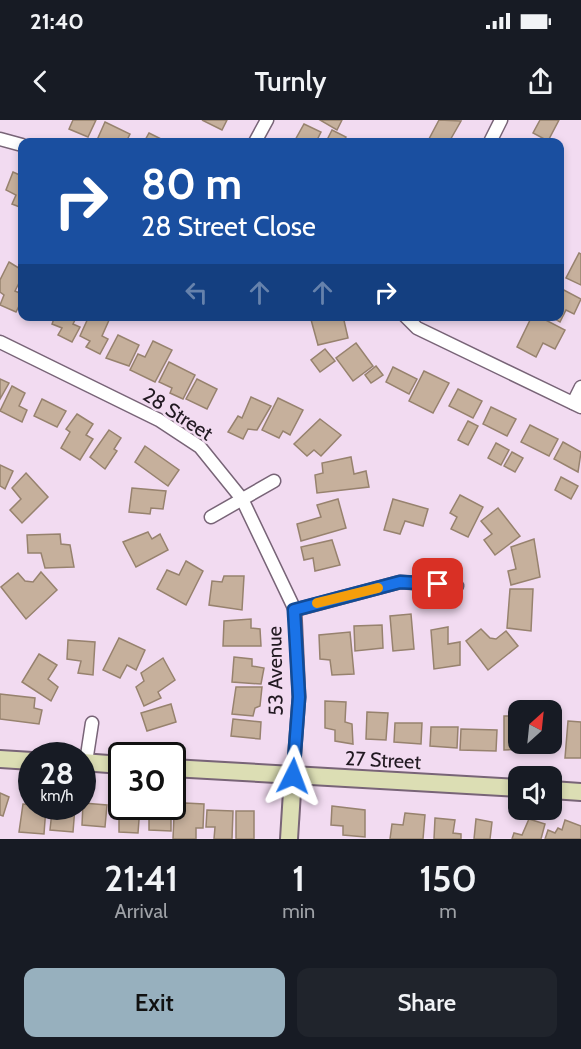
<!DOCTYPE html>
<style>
:root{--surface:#171b24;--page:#20242c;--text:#f1f3f6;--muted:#9ea1a6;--accent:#97b0be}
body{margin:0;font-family:Cabin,sans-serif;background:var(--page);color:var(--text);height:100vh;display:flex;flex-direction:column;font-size:22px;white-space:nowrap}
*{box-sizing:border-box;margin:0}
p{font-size:20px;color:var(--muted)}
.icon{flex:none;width:33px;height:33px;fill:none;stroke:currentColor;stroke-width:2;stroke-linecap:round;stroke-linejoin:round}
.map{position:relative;height:719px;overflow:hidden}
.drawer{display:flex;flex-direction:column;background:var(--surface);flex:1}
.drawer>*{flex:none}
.hud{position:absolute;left:18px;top:18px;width:546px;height:183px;border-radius:12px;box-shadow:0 3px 9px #0003;background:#1a4fa0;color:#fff;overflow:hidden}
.needle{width:39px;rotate:27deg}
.fabs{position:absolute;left:508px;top:580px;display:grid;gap:12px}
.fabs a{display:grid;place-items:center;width:54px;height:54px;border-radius:12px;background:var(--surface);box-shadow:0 3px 9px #0003;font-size:30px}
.speed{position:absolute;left:18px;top:622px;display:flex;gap:12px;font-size:30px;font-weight:700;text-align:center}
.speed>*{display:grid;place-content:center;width:78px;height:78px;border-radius:50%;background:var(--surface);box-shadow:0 3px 9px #0003;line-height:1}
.speed small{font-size:15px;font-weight:400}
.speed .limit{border:3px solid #111;border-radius:9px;background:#fff;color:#111}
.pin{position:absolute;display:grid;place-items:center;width:51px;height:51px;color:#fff;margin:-26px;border-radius:12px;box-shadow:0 3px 9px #0006}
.me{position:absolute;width:66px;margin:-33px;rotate:3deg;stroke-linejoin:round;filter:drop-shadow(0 0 4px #0008)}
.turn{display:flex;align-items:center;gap:21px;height:126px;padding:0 24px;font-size:27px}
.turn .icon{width:78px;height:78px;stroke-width:2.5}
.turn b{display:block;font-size:42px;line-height:51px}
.lanes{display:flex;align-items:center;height:57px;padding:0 24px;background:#0003;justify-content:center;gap:30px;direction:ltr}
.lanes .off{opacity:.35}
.eta{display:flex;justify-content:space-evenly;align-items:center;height:102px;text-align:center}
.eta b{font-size:36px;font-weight:600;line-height:42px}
.button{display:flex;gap:12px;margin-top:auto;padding:12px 24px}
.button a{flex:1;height:69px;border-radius:12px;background:var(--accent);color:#111;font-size:24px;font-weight:600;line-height:69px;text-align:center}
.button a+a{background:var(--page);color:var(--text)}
.status{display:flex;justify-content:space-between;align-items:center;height:42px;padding:0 30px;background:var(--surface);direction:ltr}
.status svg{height:16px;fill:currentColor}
header{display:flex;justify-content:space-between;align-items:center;height:78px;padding:0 24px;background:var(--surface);font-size:27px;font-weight:600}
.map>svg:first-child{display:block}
.building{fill:#c6b09c;stroke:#97826e;stroke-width:1.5}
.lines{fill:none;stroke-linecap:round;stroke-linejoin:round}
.street-casing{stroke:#786477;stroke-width:15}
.secondary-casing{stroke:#786477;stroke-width:20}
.street{stroke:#fff;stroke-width:12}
.secondary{stroke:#dcdeb4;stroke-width:16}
.route-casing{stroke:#114b97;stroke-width:15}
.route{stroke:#1a73e8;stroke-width:10}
.slow{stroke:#f59e0b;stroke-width:10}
.labels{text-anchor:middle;stroke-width:5;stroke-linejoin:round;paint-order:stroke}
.street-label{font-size:20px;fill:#211921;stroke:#f2dbf1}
</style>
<div class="status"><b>21:40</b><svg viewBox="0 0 49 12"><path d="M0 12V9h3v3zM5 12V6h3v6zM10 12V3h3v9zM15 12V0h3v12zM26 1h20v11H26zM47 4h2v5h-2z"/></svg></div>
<header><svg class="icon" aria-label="back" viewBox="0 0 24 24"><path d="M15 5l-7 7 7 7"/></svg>Turnly<svg class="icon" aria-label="share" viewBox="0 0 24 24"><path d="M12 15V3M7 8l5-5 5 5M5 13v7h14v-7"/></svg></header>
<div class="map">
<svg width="581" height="719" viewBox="0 0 581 719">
<rect width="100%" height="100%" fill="#f2dbf1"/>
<g class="building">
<polygon points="73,0 96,0 88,17 69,9"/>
<polygon points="202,0 227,0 222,10"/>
<polygon points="320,0 342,0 337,10"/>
<polygon points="439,0 461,1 449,22 435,22 429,19"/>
<polygon points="540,0 559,0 548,21 533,13"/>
<polygon points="105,2 130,14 126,22 97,20"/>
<polygon points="304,4 321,12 316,22 294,22"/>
<polygon points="332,10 346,17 343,22 326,22"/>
<polygon points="149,13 167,22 144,22"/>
<polygon points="13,52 22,56 22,88 12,84 16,75 6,70"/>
<polygon points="579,133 581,134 581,165 566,158"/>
<polygon points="9,142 22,150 22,157 15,171 22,174 22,180 16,192 0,185 4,175 0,172 0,160"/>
<polygon points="560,168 581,179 574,194 566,190 560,202 550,196 560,196"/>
<polygon points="55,196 77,196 73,204 80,207 72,222 58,215 62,208 52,204"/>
<polygon points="89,196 110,198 102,216 108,219 100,234 86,227 90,221 80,216"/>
<polygon points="310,196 343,196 348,218 318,225"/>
<polygon points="532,196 538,196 565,210 555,229 543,223 536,237 517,227"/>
<polygon points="118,215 139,225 129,246 106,238"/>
<polygon points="153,221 172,230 155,262 130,250 138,234 145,237"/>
<polygon points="356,223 373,246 353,261 336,238"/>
<polygon points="325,229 335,241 320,252 311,240"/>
<polygon points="169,242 195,255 183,279 170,273 172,268 159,262"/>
<polygon points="376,246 383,255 371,263 365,255"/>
<polygon points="393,247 417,259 409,274 386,262"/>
<polygon points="424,251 449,263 433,293 409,281"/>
<polygon points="0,259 9,263 0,279"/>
<polygon points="197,259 217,269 207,289 186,279"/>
<polygon points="12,266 25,273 19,286 27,290 22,302 0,291"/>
<polygon points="458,269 482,281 473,298 449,286"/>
<polygon points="251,277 271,286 257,310 248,309 243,319 228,312 238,296 242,298"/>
<polygon points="278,278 303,290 290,315 283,311 279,318 262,310"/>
<polygon points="42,279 66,291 57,307 34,296"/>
<polygon points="491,287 516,299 507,316 483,304"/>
<polygon points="77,294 93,304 86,315 93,319 80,340 61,328 70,312 66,309"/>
<polygon points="320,299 341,315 321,336 314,330 307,336 294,324"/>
<polygon points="468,301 478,306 468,325 458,320"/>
<polygon points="530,305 558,319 549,336 521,322"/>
<polygon points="109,310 121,318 114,329 117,331 105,349 90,337"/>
<polygon points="563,322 581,332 578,352 554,339"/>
<polygon points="496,323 509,330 501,345 488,338"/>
<polygon points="145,326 179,350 168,366 135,342"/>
<polygon points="512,332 523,338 515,352 504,346"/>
<polygon points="351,337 354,354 366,351 369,367 317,373 315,355 323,353 322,343"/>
<polygon points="0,345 13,351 5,369 0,366"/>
<polygon points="26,353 48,377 22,403 10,390 21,379 12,368"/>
<polygon points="561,357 578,366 571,379 555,370"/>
<polygon points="132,368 166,371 163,389 151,388 150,394 129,392"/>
<polygon points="460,375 483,387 468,417 451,409 457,397 450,393"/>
<polygon points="338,379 346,408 301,421 297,404 321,397 317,385"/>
<polygon points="393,379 428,389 423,406 405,401 400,414 384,410"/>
<polygon points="498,388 520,416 495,435 484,420 492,414 481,401"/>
<polygon points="148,412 152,419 160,414 168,430 136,447 123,422"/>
<polygon points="60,414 61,424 70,425 74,447 45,448 41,433 28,433 27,415"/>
<polygon points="534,419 540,457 511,465 508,451 516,449 511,427"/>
<polygon points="332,420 340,445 315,451 313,438 304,440 301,427"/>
<polygon points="186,441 203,451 186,485 157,469 167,450 179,455"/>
<polygon points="41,452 57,470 26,499 1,467 18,453 25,461 33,462"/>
<polygon points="224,456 244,456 242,490 209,485 212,461 222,462"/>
<polygon points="510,469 533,469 531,511 507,508"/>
<polygon points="411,494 414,529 393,531 390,496"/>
<polygon points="251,499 251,508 260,509 261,526 223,526 224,501"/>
<polygon points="382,505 383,528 355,531 354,506"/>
<polygon points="448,507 448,524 460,522 460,545 434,549 431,510"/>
<polygon points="481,509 490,518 496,519 506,511 518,526 488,550 466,521"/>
<polygon points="350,512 354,554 332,555 330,540 320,539 319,515"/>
<polygon points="119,518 145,530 136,550 127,545 120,558 103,550"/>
<polygon points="68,520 95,522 93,555 78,553 81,541 67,539"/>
<polygon points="39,534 57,545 48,559 58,567 51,581 22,562"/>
<polygon points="234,537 252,539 252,546 264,548 261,564 232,562"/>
<polygon points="163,538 175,560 158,572 161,578 144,586 136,567 144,561 141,553"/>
<polygon points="236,567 262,567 260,586 255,588 253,596 232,594"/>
<polygon points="0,574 35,578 34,588 42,590 39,604 0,599"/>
<polygon points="325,581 346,582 345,602 352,604 353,624 335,621 335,610 325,608"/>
<polygon points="171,584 176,602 147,611 141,593"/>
<polygon points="367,592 388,593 386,620 366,619"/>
<polygon points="504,596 519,596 519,624 525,624 524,629 504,630"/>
<polygon points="233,599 261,602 260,619 231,616"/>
<polygon points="568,601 581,602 581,638 565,638"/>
<polygon points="395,603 422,603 421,624 394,622"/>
<polygon points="431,607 458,607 457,628 430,626"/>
<polygon points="461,609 497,610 496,631 460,630"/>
<polygon points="0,673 9,677 3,696 0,695"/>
<polygon points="83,683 107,685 105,707 82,705"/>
<polygon points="185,683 204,684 203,708 196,708 196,719 173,719 174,696 184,696"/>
<polygon points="23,684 46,687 44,714 19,712"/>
<polygon points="119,684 122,687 140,687 138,713 119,712"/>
<polygon points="332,686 365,690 365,717 343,715 343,706 331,705"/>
<polygon points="61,687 75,687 73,712 50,710 52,691 61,692"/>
<polygon points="149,687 171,687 171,711 149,710"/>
<polygon points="207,690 233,691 232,719 214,719 215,707 206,707"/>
<rect x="236" y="691" width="18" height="28"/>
<polygon points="405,693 425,695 423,719 390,719 392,704 403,705"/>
<polygon points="435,698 455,700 453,713 461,714 461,719 434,719"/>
<polygon points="476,699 492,702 490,719 474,719"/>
<polygon points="529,699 545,704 541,719 512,719 514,713 522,715"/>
<polygon points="565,700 581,706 581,719 545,719 548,710 555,713 558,708 562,710"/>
</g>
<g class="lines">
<g class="street-casing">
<g id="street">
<polyline points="0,19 22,25"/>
<polyline points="255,22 267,0"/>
<polyline points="490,22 501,0"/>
<polyline points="405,196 417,208 581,287"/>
<polyline points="0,222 159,300 200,327 242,379 295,490 299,577 293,656"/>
<polyline points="573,283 581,267"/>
<polyline points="211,397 274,361"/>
<polyline points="295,490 400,462 457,466"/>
<polyline points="86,642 92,603"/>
</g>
</g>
<g class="secondary-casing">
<g id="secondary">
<polyline points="0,639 32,641"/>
<polyline points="82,642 122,645"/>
<polyline points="172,648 519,668"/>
<polyline points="552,670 581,672"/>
<polyline points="289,719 293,656"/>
</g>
</g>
<use href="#street" class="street"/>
<use href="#secondary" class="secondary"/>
</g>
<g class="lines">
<g class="route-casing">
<polyline id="route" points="293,656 299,577 294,490 400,462 438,464"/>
</g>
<use href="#route" class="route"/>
<polyline class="slow" points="317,483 378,468"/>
</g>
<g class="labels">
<g class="street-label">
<text transform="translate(178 294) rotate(33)" y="7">28 Street</text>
<text transform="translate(275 551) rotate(-91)" y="7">53 Avenue</text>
<text transform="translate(383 640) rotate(3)" y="7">27 Street</text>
</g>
</g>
</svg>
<div class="fabs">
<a><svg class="needle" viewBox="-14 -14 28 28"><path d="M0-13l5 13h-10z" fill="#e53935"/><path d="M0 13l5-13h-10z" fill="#9ea1a6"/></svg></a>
<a><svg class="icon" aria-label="sound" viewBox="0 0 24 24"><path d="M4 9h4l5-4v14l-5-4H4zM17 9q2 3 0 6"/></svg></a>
</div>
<div class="speed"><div>28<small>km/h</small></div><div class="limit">30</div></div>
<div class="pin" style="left:438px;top:464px;background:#d93025"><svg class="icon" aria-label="arrive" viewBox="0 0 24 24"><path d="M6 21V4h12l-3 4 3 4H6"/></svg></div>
<svg class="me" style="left:293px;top:656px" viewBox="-20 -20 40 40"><path d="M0-17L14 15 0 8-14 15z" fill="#1a73e8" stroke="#fff" stroke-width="4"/></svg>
<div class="hud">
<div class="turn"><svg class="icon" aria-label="right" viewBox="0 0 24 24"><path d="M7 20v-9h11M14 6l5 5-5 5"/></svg><div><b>80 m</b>28 Street Close</div></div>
<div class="lanes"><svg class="icon off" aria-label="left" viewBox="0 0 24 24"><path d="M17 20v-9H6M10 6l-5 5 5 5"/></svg><svg class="icon off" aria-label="ahead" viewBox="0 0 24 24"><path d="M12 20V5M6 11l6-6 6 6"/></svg><svg class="icon off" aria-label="ahead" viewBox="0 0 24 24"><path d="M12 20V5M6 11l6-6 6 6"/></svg><svg class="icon" aria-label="right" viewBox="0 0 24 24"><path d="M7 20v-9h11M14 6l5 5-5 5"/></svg></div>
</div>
</div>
<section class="drawer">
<div class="eta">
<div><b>21:41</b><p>Arrival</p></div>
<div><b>1</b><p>min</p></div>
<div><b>150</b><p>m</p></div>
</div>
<div class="button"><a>Exit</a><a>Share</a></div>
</section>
